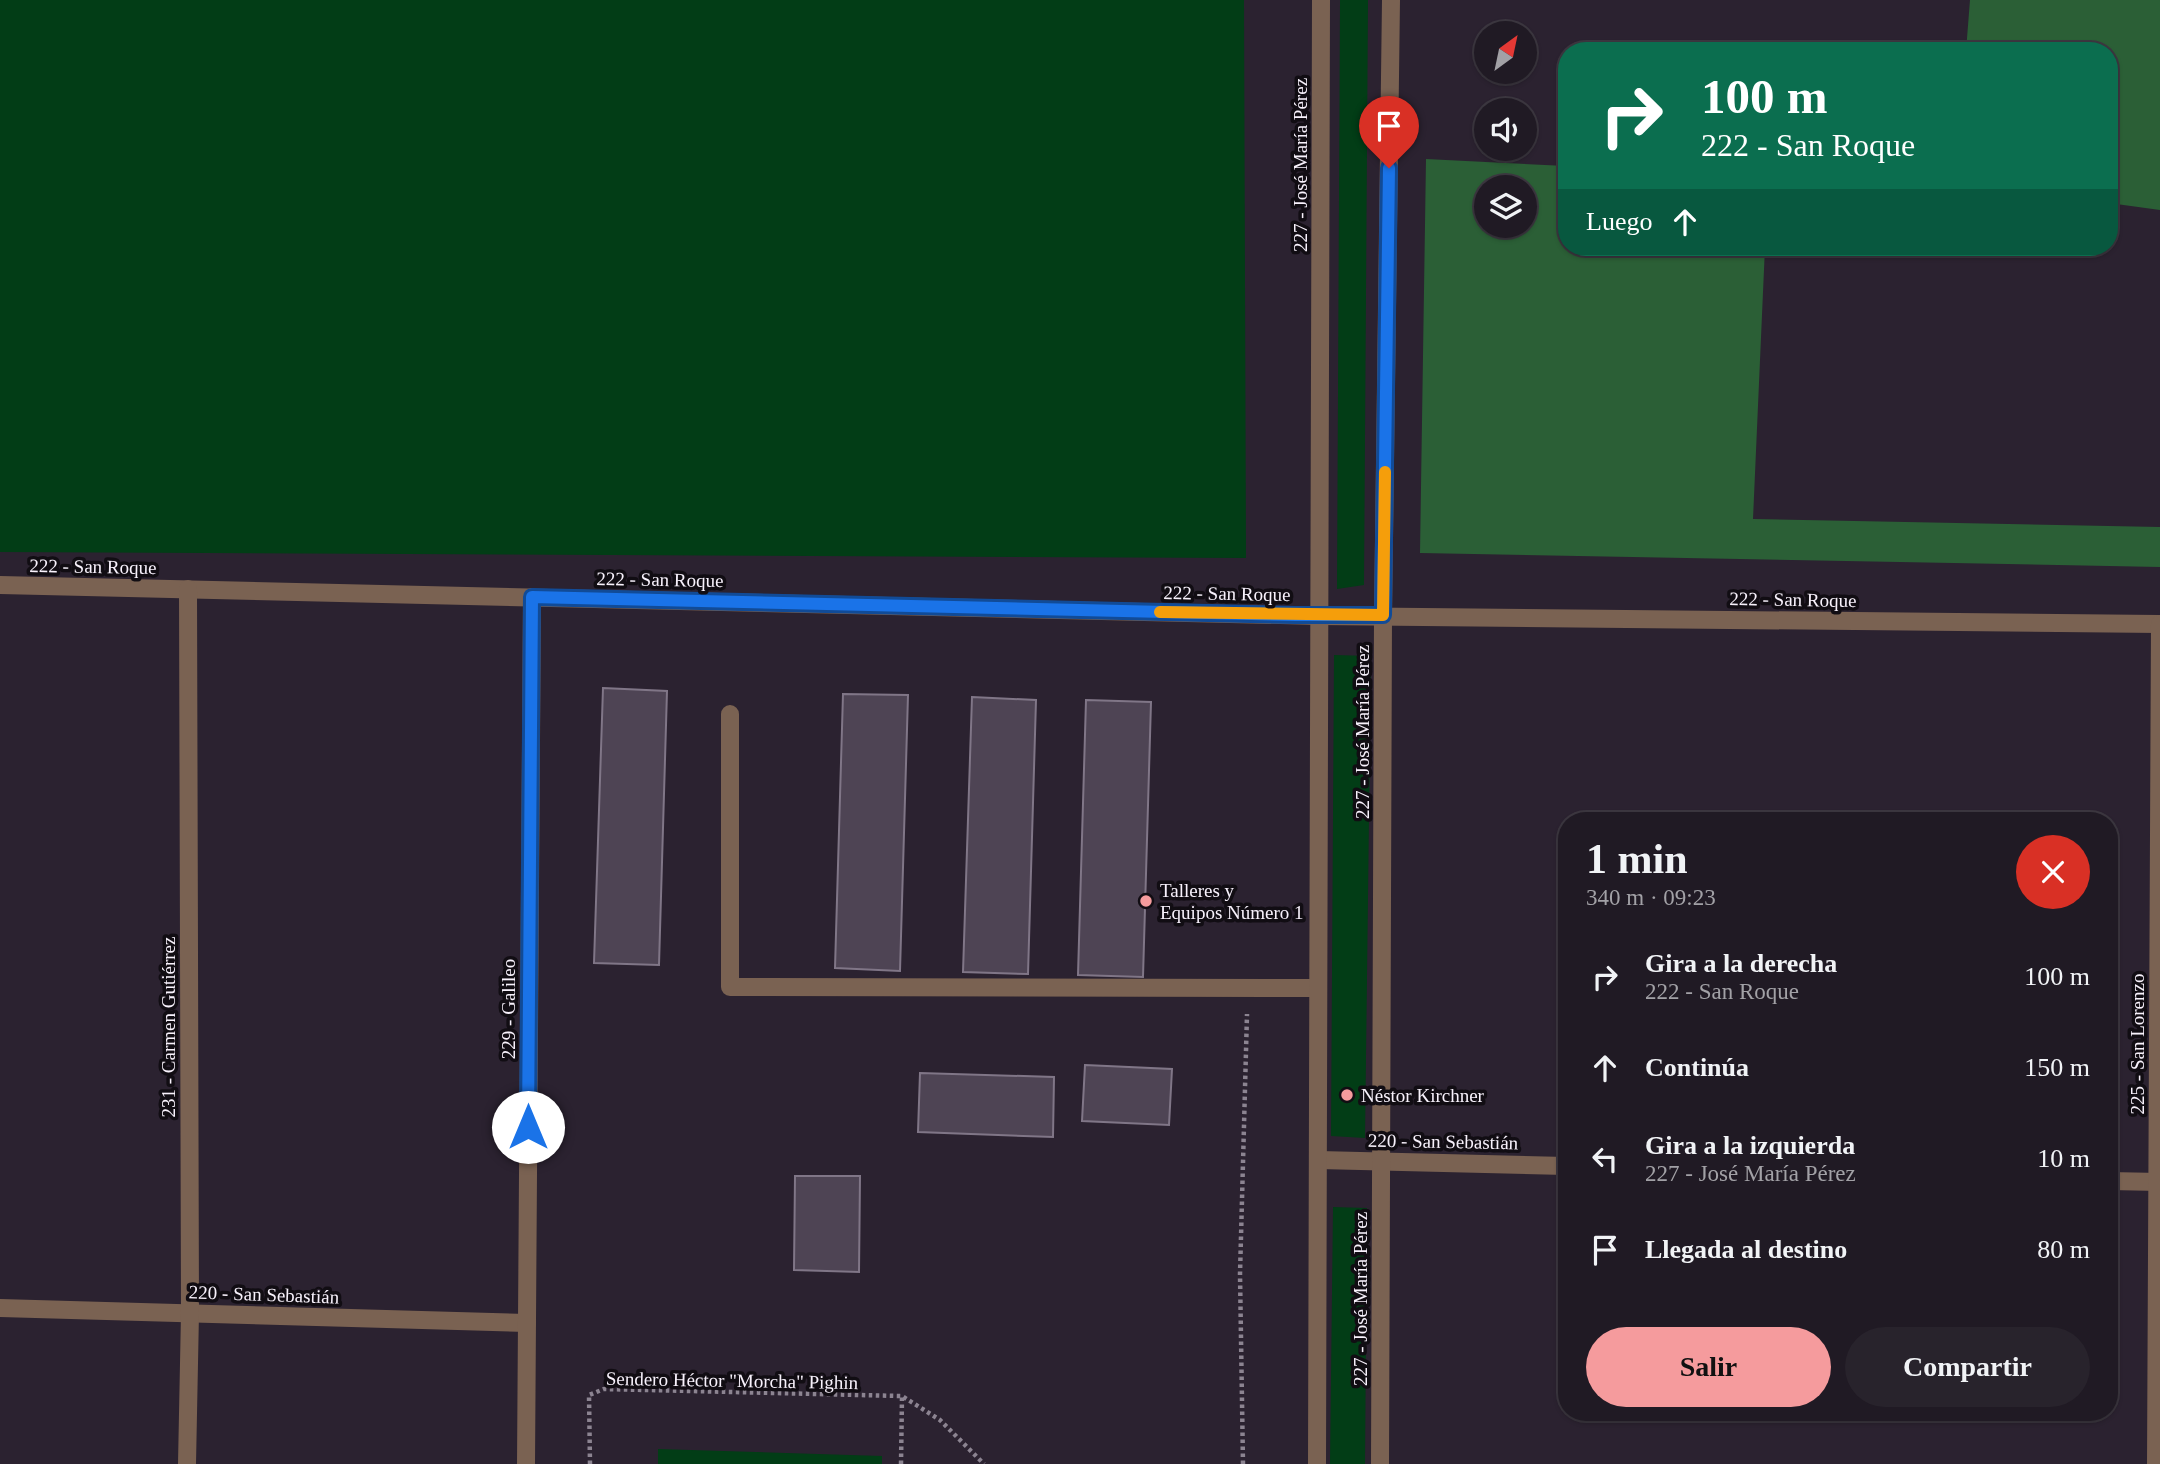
<!DOCTYPE html>
<html lang="es">
<meta charset="utf-8">
<style>
:root{--surface:#201a24;--page:#28232c;--text:#f1f3f6;--muted:#a2a1a6;--line:#3d3841;--accent:#f59b9d}
body{margin:0;font-family:Georgia,serif;background:var(--page);color:var(--text);height:100vh;display:flex;flex-direction:column;font-size:26px;white-space:nowrap}
*{box-sizing:border-box;margin:0}
p{font-size:23px;color:var(--muted)}
.icon{flex:none;width:38px;height:38px;fill:none;stroke:currentColor;stroke-width:2;stroke-linecap:round;stroke-linejoin:round}
.map{position:relative;flex:1;overflow:hidden}
.panel{position:absolute;left:1558px;top:812px;width:560px;height:609px;display:flex;flex-direction:column;background:var(--surface);border-radius:28px;box-shadow:0 2px 5px #0004,0 0 0 2px var(--line)}
.panel>*{flex:none}
.top-card{position:absolute;left:1558px;top:42px;width:560px;height:214px;border-radius:28px;box-shadow:0 2px 5px #0004,0 0 0 2px var(--line);background:#0b6e4f;color:#fff;overflow:hidden}
.needle{width:46px;rotate:33deg}
.controls{position:absolute;left:1474px;top:21px;display:grid;gap:14px}
.controls a{display:grid;place-items:center;width:63px;height:63px;border-radius:50%;background:var(--surface);box-shadow:0 2px 5px #0004,0 0 0 2px var(--line);font-size:35px}
.pin{position:absolute;display:grid;place-items:center;width:60px;height:60px;color:#fff;margin:-72px -30px;border-radius:50% 50% 50% 0;rotate:-45deg;box-shadow:0 0 7px #0007}
.pin .icon{rotate:45deg}
.me{position:absolute;width:77px;margin:-38px;rotate:0deg;stroke-linejoin:round;filter:drop-shadow(0 0 5px #0008)}
.turn{display:flex;align-items:center;gap:24px;height:147px;padding:0 28px;font-size:32px}
.turn .icon{width:91px;height:91px;stroke-width:2.5}
.turn b{display:block;font-size:49px;line-height:60px}
.then{display:flex;align-items:center;height:66px;padding:0 28px;background:#0003;gap:14px;font-size:26px}
.round{display:grid;place-items:center;flex:none;width:74px;height:74px;border-radius:37px;background:var(--page)}
.headline{display:flex;align-items:center;justify-content:space-between;height:119px;padding:0 28px}
h1{font-size:42px;font-weight:700;line-height:52px}
.primary-button{display:flex;gap:14px;margin-top:auto;padding:14px 28px}
.primary-button a{flex:1;height:80px;border-radius:42px;background:var(--accent);color:#111;font-size:28px;font-weight:700;line-height:80px;text-align:center}
.primary-button a+a{background:var(--page);color:var(--text)}
ul{padding:0;list-style:none}
li{display:flex;align-items:center;gap:21px;height:91px;padding:0 28px}
li div{flex:1}
li b{display:block;font-size:26px}
li em{font-style:normal}
.map>svg:first-child{display:block}
.green{fill:#023d16}
.forest{fill:#2b5f36;fill-rule:evenodd}
.building{fill:#4e4454;stroke:#807687;stroke-width:2}
.lines{fill:none;stroke-linecap:round;stroke-linejoin:round}
.path{stroke:#8c8491;stroke-width:4.5;stroke-dasharray:3.5 3.5;stroke-linecap:butt}
.service{stroke:#7a6252;stroke-width:18}
.minor{stroke:#7a6252;stroke-width:18}
.tertiary{stroke:#7a6252;stroke-width:18}
.route-casing{stroke:#114b97;stroke-width:18}
.route{stroke:#1a73e8;stroke-width:12}
.slow{stroke:#f59e0b;stroke-width:12}
.poi-dot{fill:#f59b9d;stroke:#110d13;stroke-width:2.5}
.labels{text-anchor:middle;stroke-width:7;stroke-linejoin:round;paint-order:stroke}
.street-label{font-size:19px;fill:#f8f2fc;stroke:#110d13}
.poi-label{font-size:19px;fill:#f8f2fc;stroke:#110d13;text-anchor:start}
</style>
<div class="map">
<svg width="2160" height="1464" viewBox="0 0 2160 1464">
<rect width="100%" height="100%" fill="#2b2230"/>
<g class="green">
<polygon points="0,0 1244,0 1246,558 0,552"/>
<polygon points="1340,0 1368,0 1364,585 1337,589"/>
<polygon points="1334,655 1371,656 1365,1138 1331,1136"/>
<polygon points="1333,1207 1367,1208 1365,1464 1330,1464"/>
<polygon points="658,1449 882,1456 882,1464 658,1464"/>
</g>
<g class="forest">
<polygon points="1970,0 2160,0 2160,210 2109,203 2109,51 1966,51"/>
<path d="M1426 159 1566 166V247H1765L1753 519 2160 527V567L1420 553ZM1486 187H1524V226H1486Z"/>
</g>
<g class="building">
<polygon points="603,688 667,691 659,965 594,963"/>
<polygon points="843,694 908,695 900,971 835,968"/>
<polygon points="972,697 1036,700 1028,974 963,972"/>
<polygon points="1086,700 1151,702 1143,977 1078,975"/>
<polygon points="1085,1065 1172,1069 1169,1125 1082,1121"/>
<polygon points="920,1073 1054,1077 1053,1137 918,1132"/>
<polygon points="795,1176 860,1176 859,1272 794,1270"/>
</g>
<g class="lines">
<g class="path">
<polyline points="590,1464 589,1395 604,1389 902,1396 940,1420 984,1464"/>
<polyline points="901,1464 902,1397"/>
<polyline points="1243,1464 1240,1274 1247,1014"/>
</g>
<polyline class="service" points="730,714 730,987 1318,988"/>
<g class="minor">
<polyline points="0,585 1319,616 2160,624"/>
<polyline points="1319,1160 1566,1166"/>
<polyline points="2109,1181 2160,1182"/>
<polyline points="0,1308 527,1323"/>
<polyline points="187,1464 190,1313 188,589"/>
<polyline points="526,1464 532,597"/>
<polyline points="2156,1464 2160,624"/>
</g>
<g class="tertiary">
<polyline points="1317,1464 1321,0"/>
<polyline points="1380,1464 1383,615 1391,0"/>
</g>
</g>
<g class="lines">
<g class="route-casing">
<polyline id="route" points="528,1127 532,597 1296,615 1383,615 1389,168"/>
</g>
<use href="#route" class="route"/>
<polyline class="slow" points="1160,612 1383,615 1385,472"/>
</g>
<g class="poi-dot">
<circle cx="1146" cy="901" r="7"/>
<circle cx="1347" cy="1095" r="7"/>
</g>
<g class="labels">
<g class="street-label">
<text transform="translate(1300 165) rotate(-90)" y="7">227 - José María Pérez</text>
<text transform="translate(93 566) rotate(1)" y="7">222 - San Roque</text>
<text transform="translate(660 579) rotate(1)" y="7">222 - San Roque</text>
<text transform="translate(1227 593) rotate(1)" y="7">222 - San Roque</text>
<text transform="translate(1793 599) rotate(1)" y="7">222 - San Roque</text>
<text transform="translate(1362 732) rotate(-90)" y="7">227 - José María Pérez</text>
<text transform="translate(508 1009) rotate(-90)" y="7">229 - Galileo</text>
<text transform="translate(168 1027) rotate(-90)" y="7">231 - Carmen Gutiérrez</text>
<text transform="translate(2137 1044) rotate(-90)" y="7">225 - San Lorenzo</text>
<text transform="translate(1443 1141) rotate(1)" y="7">220 - San Sebastián</text>
<text transform="translate(264 1294) rotate(2)" y="7">220 - San Sebastián</text>
<text transform="translate(1360 1299) rotate(-90)" y="7">227 - José María Pérez</text>
<text transform="translate(732 1380) rotate(1)" y="7">Sendero Héctor "Morcha" Pighin</text>
</g>
<g class="poi-label">
<text x="1160" y="897">Talleres y<tspan x="1160" dy="22">Equipos Número 1</tspan></text>
<text x="1361" y="1102">Néstor Kirchner</text>
</g>
</g>
</svg>
<div class="controls">
<a><svg class="needle" viewBox="-14 -14 28 28"><path d="M0-13l5 13h-10z" fill="#e53935"/><path d="M0 13l5-13h-10z" fill="#a2a1a6"/></svg></a>
<a><svg class="icon" aria-label="sound" viewBox="0 0 24 24"><path d="M4 9h4l5-4v14l-5-4H4zM17 9q2 3 0 6"/></svg></a>
<a><svg class="icon" aria-label="layers" viewBox="0 0 24 24"><path d="M12 4l9 5-9 5-9-5zM3 14l9 5 9-5"/></svg></a>
</div>
<div class="pin" style="left:1389px;top:168px;background:#d93025"><svg class="icon" aria-label="arrive" viewBox="0 0 24 24"><path d="M6 21V4h12l-3 4 3 4H6"/></svg></div>
<svg class="me" style="left:528px;top:1127px" viewBox="-20 -20 40 40"><circle r="19" fill="#fff"/><path d="M0-13L10 11 0 6-10 11z" fill="#1a73e8"/></svg>
<div class="top-card">
<div class="turn"><svg class="icon" aria-label="right" viewBox="0 0 24 24"><path d="M7 20v-9h11M14 6l5 5-5 5"/></svg><div><b>100 m</b>222 - San Roque</div></div>
<div class="then">Luego<svg class="icon" aria-label="ahead" viewBox="0 0 24 24"><path d="M12 20V5M6 11l6-6 6 6"/></svg></div>
</div>
<section class="panel">
<div class="headline"><div><h1>1 min</h1><p>340 m · 09:23</p></div><a class="round" style="background:#d93025;color:#fff"><svg class="icon" aria-label="close" viewBox="0 0 24 24"><path d="M6 6l12 12M18 6L6 18"/></svg></a></div>
<ul>
<li><svg class="icon" aria-label="right" viewBox="0 0 24 24"><path d="M7 20v-9h11M14 6l5 5-5 5"/></svg><div><b>Gira a la derecha</b><p>222 - San Roque</p></div><em>100 m</em></li>
<li><svg class="icon" aria-label="ahead" viewBox="0 0 24 24"><path d="M12 20V5M6 11l6-6 6 6"/></svg><div><b>Continúa</b></div><em>150 m</em></li>
<li><svg class="icon" aria-label="left" viewBox="0 0 24 24"><path d="M17 20v-9H6M10 6l-5 5 5 5"/></svg><div><b>Gira a la izquierda</b><p>227 - José María Pérez</p></div><em>10 m</em></li>
<li><svg class="icon" aria-label="arrive" viewBox="0 0 24 24"><path d="M6 21V4h12l-3 4 3 4H6"/></svg><div><b>Llegada al destino</b></div><em>80 m</em></li>
</ul>
<div class="primary-button"><a>Salir</a><a>Compartir</a></div>
</section>
</div>
